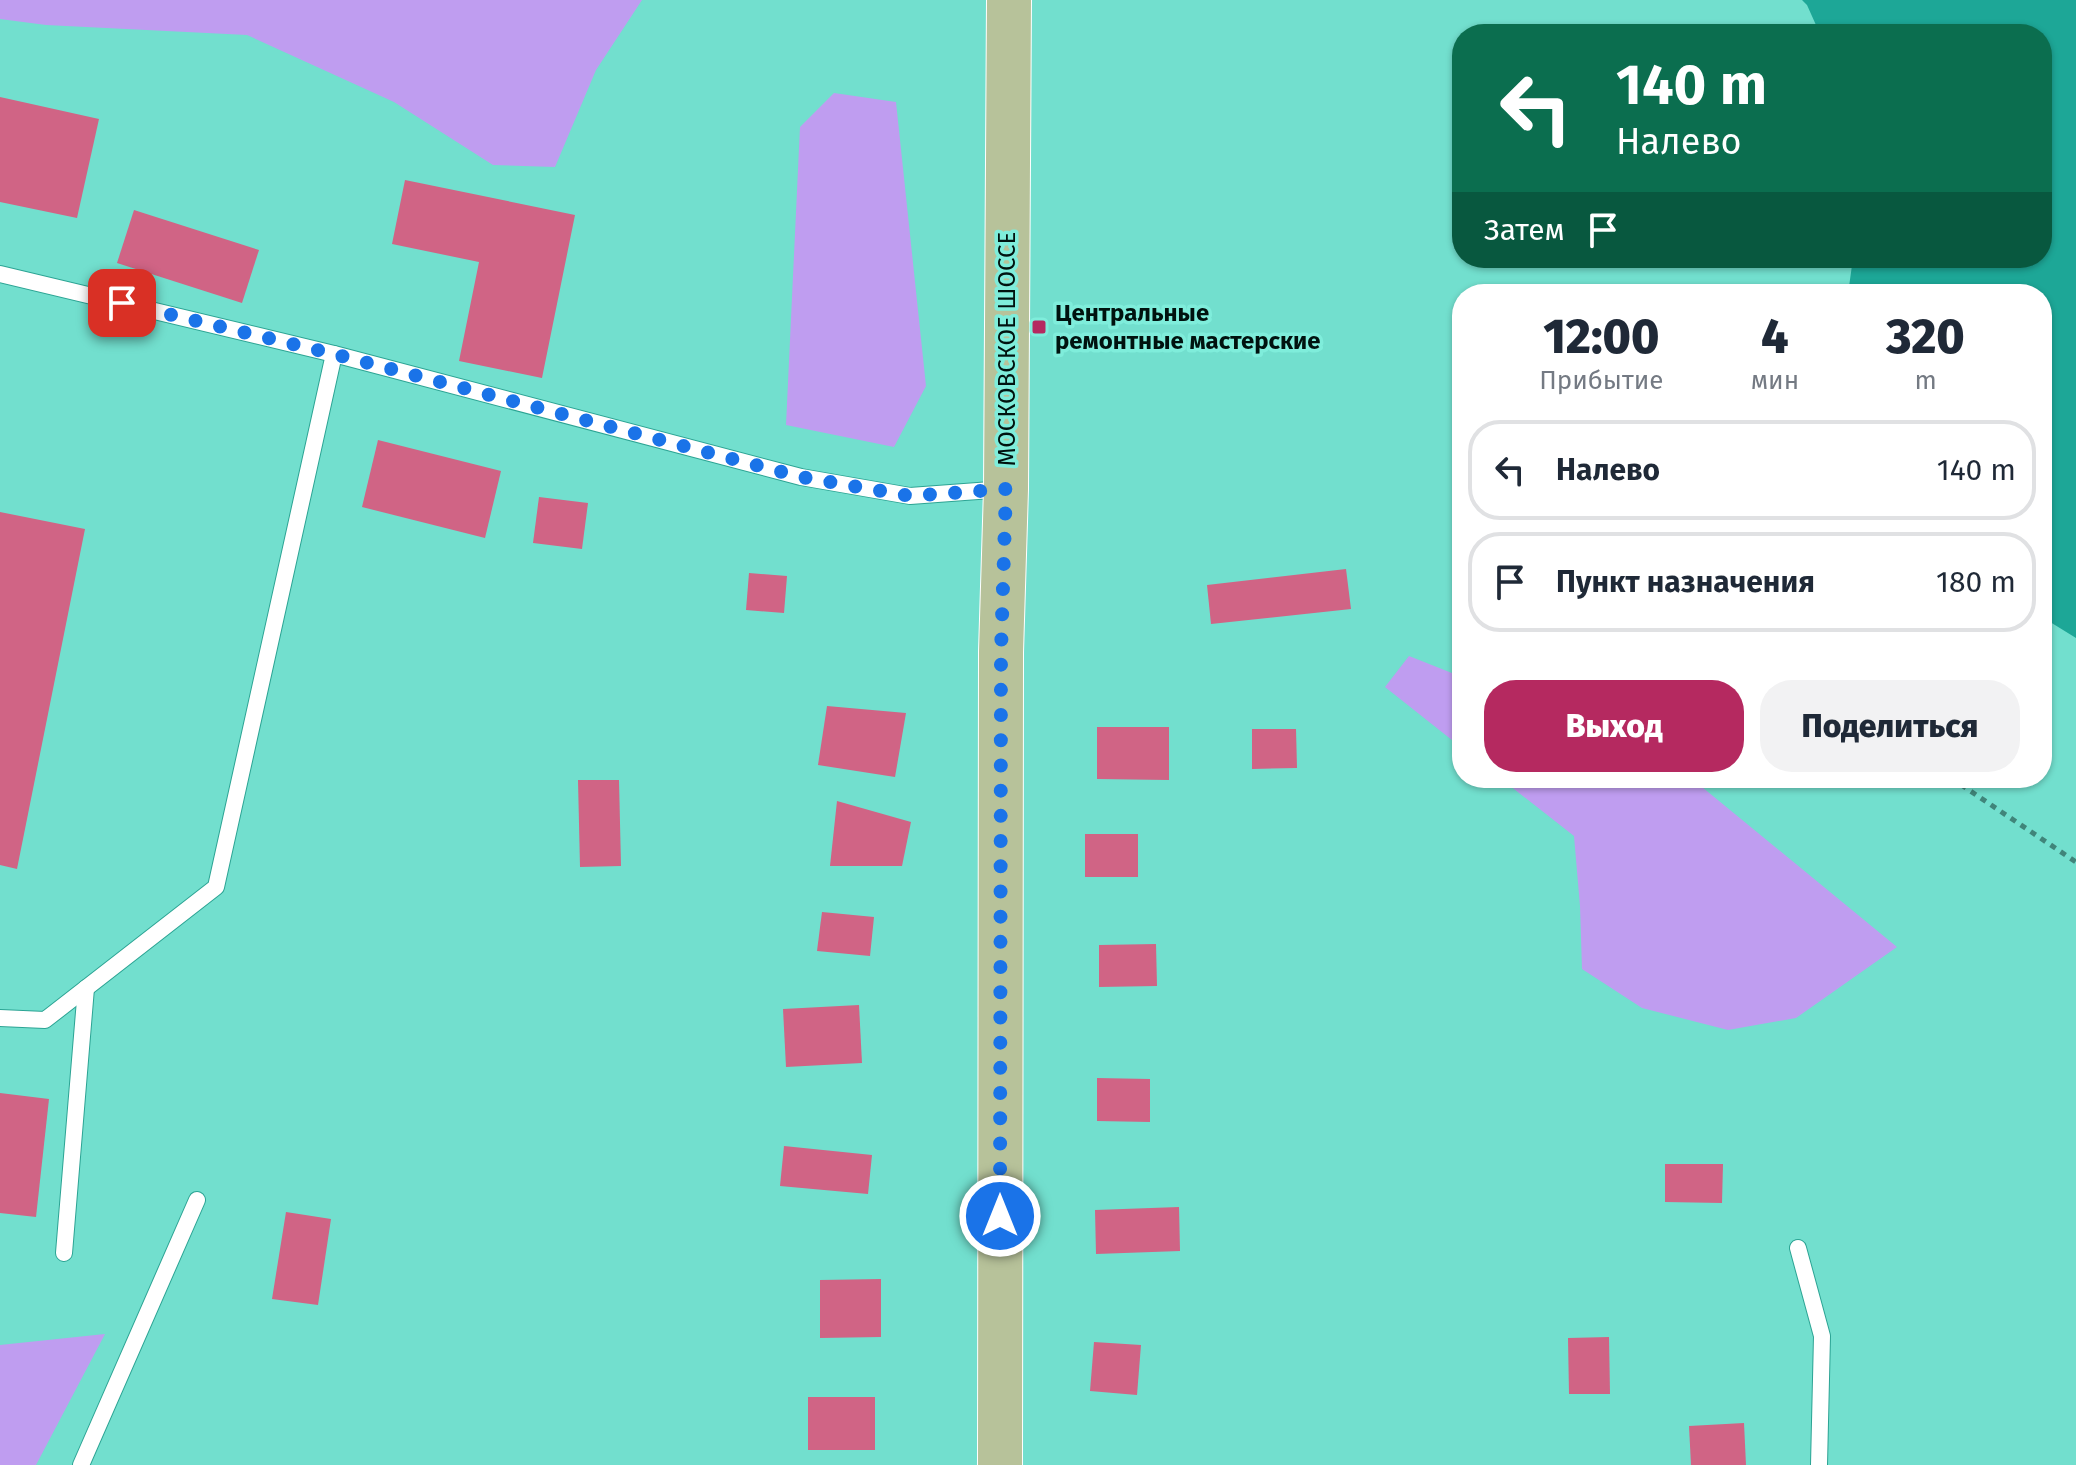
<!DOCTYPE html>
<html lang="ru">
<meta charset="utf-8">
<style>
:root{--surface:#fff;--page:#f2f2f3;--text:#1f2937;--muted:#747a83;--line:#e0e1e3;--accent:#b52960}
body{margin:0;font-family:"Fira Sans",sans-serif;background:var(--page);color:var(--text);height:100vh;display:flex;flex-direction:column;font-size:30px;white-space:nowrap}
*{box-sizing:border-box;margin:0}
p{font-size:26px;color:var(--muted)}
.icon{flex:none;width:44px;height:44px;fill:none;stroke:currentColor;stroke-width:2;stroke-linecap:round;stroke-linejoin:round}
.map{position:relative;flex:1;overflow:hidden}
.drawer{position:absolute;left:1452px;top:284px;width:600px;height:504px;display:flex;flex-direction:column;background:var(--surface);border-radius:32px;box-shadow:0 2px 6px #0004}
.drawer>*{flex:none}
.guide{position:absolute;left:1452px;top:24px;width:600px;height:244px;border-radius:32px;box-shadow:0 2px 6px #0004;background:#0b6e4f;color:#fff;overflow:hidden}
.pin{position:absolute;display:grid;place-items:center;width:68px;height:68px;color:#fff;margin:-34px;border-radius:16px;box-shadow:0 4px 12px #0006}
.me{position:absolute;width:88px;margin:-44px;rotate:0deg;stroke-linejoin:round;filter:drop-shadow(0 0 6px #0008)}
.turn{display:flex;align-items:center;gap:28px;height:168px;padding:0 32px;font-size:36px}
.turn .icon{width:104px;height:104px;stroke-width:2.5}
.turn b{display:block;font-size:56px;line-height:68px}
.then{display:flex;align-items:center;height:76px;padding:0 32px;background:#0003;gap:16px;font-size:30px}
.eta{display:flex;justify-content:space-evenly;align-items:center;height:136px;text-align:center}
.eta b{font-size:48px;font-weight:800;line-height:56px}
.cta{display:flex;gap:16px;margin-top:auto;padding:16px 32px}
.cta a{flex:1;height:92px;border-radius:32px;background:var(--accent);color:#fff;font-size:32px;font-weight:800;line-height:92px;text-align:center}
.cta a+a{background:var(--page);color:var(--text)}
ul{padding:0;list-style:none}
li{display:flex;align-items:center;gap:24px;height:100px;margin:0 16px 12px;padding:0 16px;border:4px solid var(--line);border-radius:32px}
li div{flex:1}
li b{display:block;font-size:30px}
li em{font-style:normal}
.map>svg:first-child{display:block}
.green{fill:#bf9df0}
.water{fill:#1da797}
.building{fill:#d06485}
.lines{fill:none;stroke-linecap:round;stroke-linejoin:round}
.service-casing{stroke:#2ca494;stroke-width:18}
.primary-casing{stroke:#fff;stroke-width:46}
.path{stroke:#40857a;stroke-width:5;stroke-dasharray:6 6;stroke-linecap:butt}
.service{stroke:#fff;stroke-width:16}
.primary{stroke:#b7c29a;stroke-width:44}
.route{stroke:#1a73e8;stroke-width:14;stroke-dasharray:0 25.2}
.poi-dot{fill:#b52960;stroke:#7feddb;stroke-width:3}
.labels{text-anchor:middle;stroke-width:7;stroke-linejoin:round;paint-order:stroke}
.poi-label{font-size:24px;font-weight:bold;fill:#00120f;stroke:#7feddb;text-anchor:start}
.street-label{font-size:24px;fill:#00120f;stroke:#7feddb}
</style>
<div class="map">
<svg width="2076" height="1465" viewBox="0 0 2076 1465">
<rect width="100%" height="100%" fill="#72dfce"/>
<g class="green">
<polygon points="0,0 642,0 596,70 555,167 493,165 394,102 247,35 46,25 0,19"/>
<polygon points="834,93 896,102 926,386 894,447 786,425 800,127"/>
<polygon points="1409,656 1462,677 1462,748 1385,687"/>
<polygon points="1500,778 1691,778 1897,947 1796,1018 1728,1030 1642,1008 1582,969 1580,906 1574,836"/>
<polygon points="105,1334 36,1465 0,1465 0,1345"/>
</g>
<polygon class="water" points="1802,0 2076,0 2076,638 2042,617 2042,294 1848,294 1853,258 2042,258 2042,34 1820,34 1807,5"/>
<g class="building">
<polygon points="0,97 99,119 77,218 0,202"/>
<polygon points="405,180 575,215 542,378 459,361 479,262 392,244"/>
<polygon points="134,210 259,250 242,303 117,263"/>
<polygon points="378,440 501,471 485,538 362,507"/>
<polygon points="539,497 588,503 582,549 533,543"/>
<polygon points="0,512 85,529 17,869 0,865"/>
<polygon points="1346,569 1351,609 1211,624 1207,585"/>
<polygon points="749,573 787,576 784,613 746,610"/>
<polygon points="827,706 906,713 895,777 818,765"/>
<polygon points="1097,727 1169,727 1169,780 1097,779"/>
<polygon points="1252,729 1296,729 1297,768 1252,769"/>
<polygon points="578,780 619,780 621,866 580,867"/>
<polygon points="837,801 911,822 902,866 830,866"/>
<rect x="1085" y="834" width="53" height="43"/>
<polygon points="822,912 874,917 870,956 817,951"/>
<polygon points="1156,944 1157,986 1099,987 1099,945"/>
<polygon points="859,1005 862,1063 786,1067 783,1009"/>
<polygon points="1097,1078 1150,1079 1150,1122 1097,1121"/>
<polygon points="0,1093 49,1099 36,1217 0,1213"/>
<polygon points="784,1146 872,1155 868,1194 780,1186"/>
<polygon points="1665,1164 1723,1164 1722,1203 1665,1202"/>
<polygon points="1179,1207 1180,1251 1096,1254 1095,1210"/>
<polygon points="286,1212 331,1219 318,1305 272,1299"/>
<polygon points="881,1279 881,1337 820,1338 820,1280"/>
<polygon points="1609,1337 1610,1394 1569,1394 1568,1338"/>
<polygon points="1094,1342 1141,1345 1137,1395 1090,1391"/>
<rect x="808" y="1397" width="67" height="53"/>
<polygon points="1744,1423 1746,1465 1691,1465 1689,1426"/>
</g>
<g class="lines">
<g class="service-casing">
<g id="service">
<polyline points="0,274 334,354 801,477 910,496 1005,489"/>
<polyline points="0,1018 45,1020 216,887 334,354"/>
<polyline points="1798,1248 1822,1336 1819,1465"/>
<polyline points="64,1253 86,988"/>
<polyline points="81,1465 197,1200"/>
</g>
</g>
<g class="primary-casing">
<polyline id="primary" points="1000,1465 1001,652 1006,489 1009,0"/>
</g>
<polyline class="path" points="1951,778 2076,862"/>
<use href="#service" class="service"/>
<use href="#primary" class="primary"/>
</g>
<g class="lines">
<polyline class="route" points="122,303 334,354 801,477 910,496 1006,489 1001,652 1000,1216"/>
</g>
<rect class="poi-dot" x="1031" y="319" width="16" height="16" rx="4"/>
<g class="labels">
<g class="poi-label">
<text x="1055" y="321">Центральные<tspan x="1055" dy="28">ремонтные мастерские</tspan></text>
</g>
<g class="street-label">
<text transform="translate(1007 349) rotate(-90)" y="8">МОСКОВСКОЕ ШОССЕ</text>
</g>
</g>
</svg>
<div class="pin" style="left:122px;top:303px;background:#d93025"><svg class="icon" aria-label="arrive" viewBox="0 0 24 24"><path d="M6 21V4h12l-3 4 3 4H6"/></svg></div>
<svg class="me" style="left:1000px;top:1216px" viewBox="-20 -20 40 40"><circle r="17" fill="#1a73e8" stroke="#fff" stroke-width="3"/><path d="M0-11L8 9 0 5-8 9z" fill="#fff"/></svg>
<div class="guide">
<div class="turn"><svg class="icon" aria-label="left" viewBox="0 0 24 24"><path d="M17 20v-9H6M10 6l-5 5 5 5"/></svg><div><b>140 m</b>Налево</div></div>
<div class="then">Затем<svg class="icon" aria-label="arrive" viewBox="0 0 24 24"><path d="M6 21V4h12l-3 4 3 4H6"/></svg></div>
</div>
<section class="drawer">
<div class="eta">
<div><b>12:00</b><p>Прибытие</p></div>
<div><b>4</b><p>мин</p></div>
<div><b>320</b><p>m</p></div>
</div>
<ul>
<li><svg class="icon" aria-label="left" viewBox="0 0 24 24"><path d="M17 20v-9H6M10 6l-5 5 5 5"/></svg><div><b>Налево</b></div><em>140 m</em></li>
<li><svg class="icon" aria-label="arrive" viewBox="0 0 24 24"><path d="M6 21V4h12l-3 4 3 4H6"/></svg><div><b>Пункт назначения</b></div><em>180 m</em></li>
</ul>
<div class="cta"><a>Выход</a><a>Поделиться</a></div>
</section>
</div>
